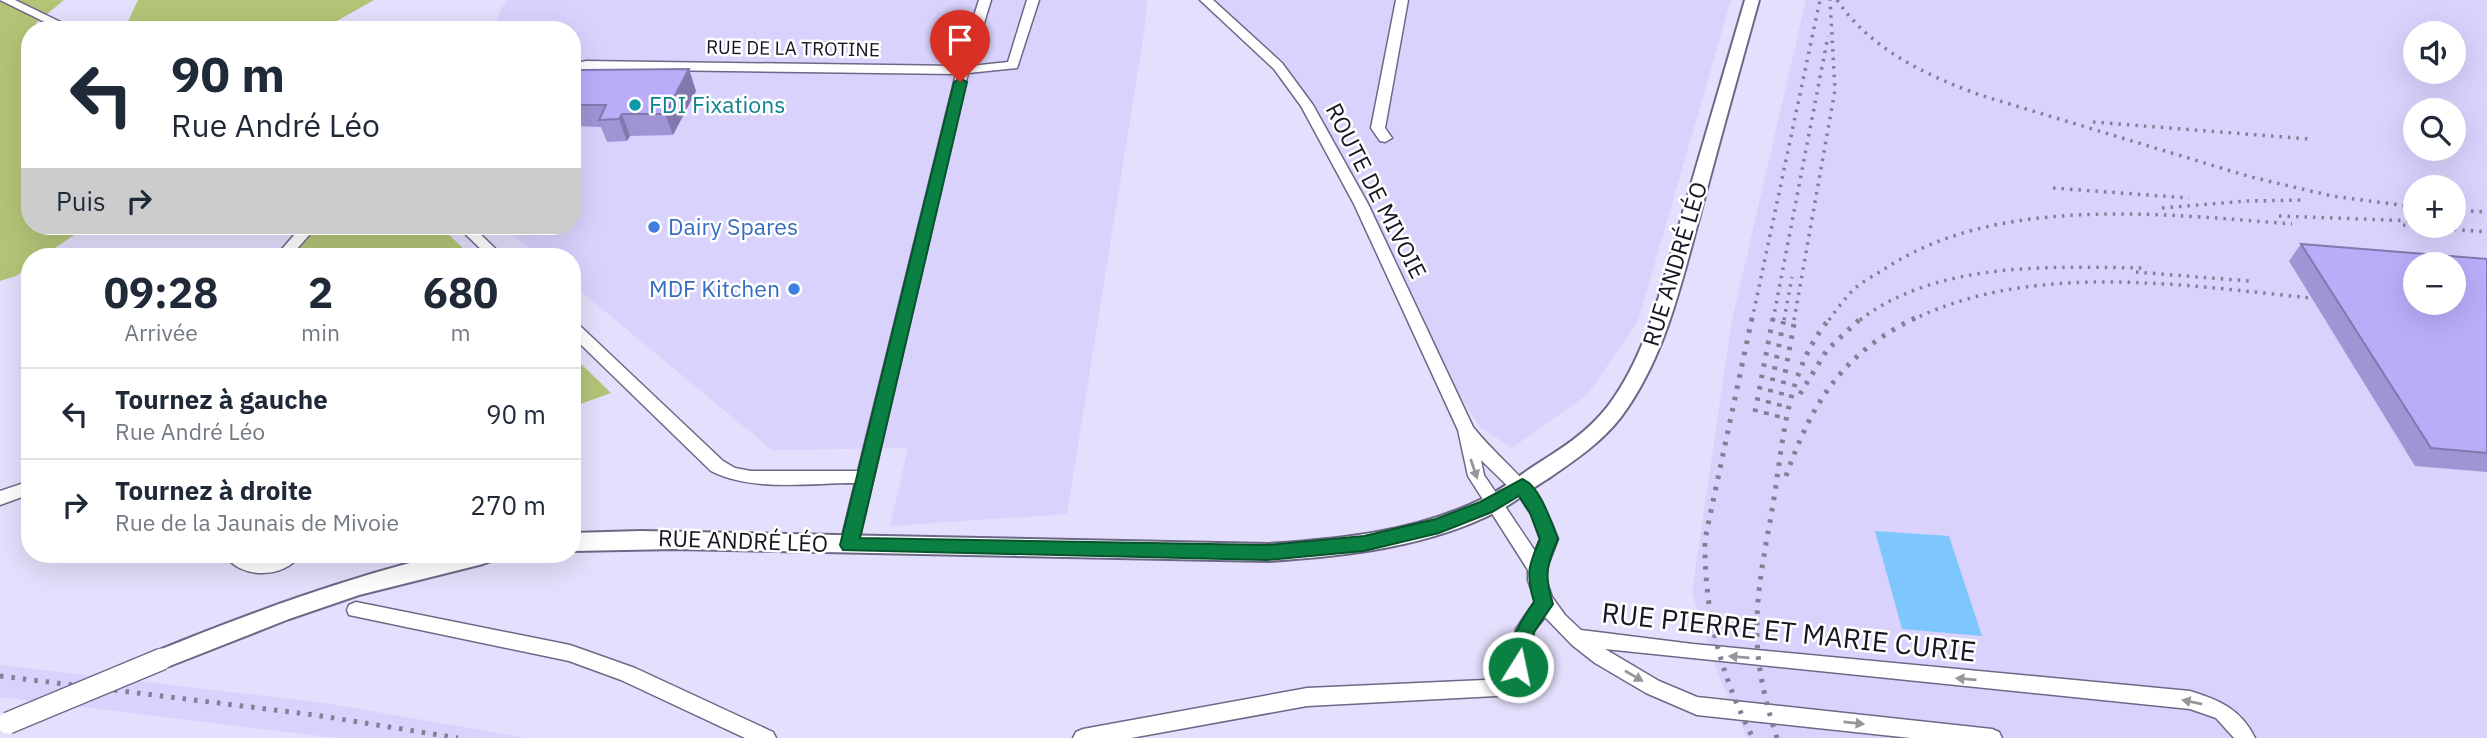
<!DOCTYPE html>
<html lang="fr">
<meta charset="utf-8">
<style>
:root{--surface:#fff;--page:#f6f6f7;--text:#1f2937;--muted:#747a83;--line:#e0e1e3}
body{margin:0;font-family:"IBM Plex Sans",sans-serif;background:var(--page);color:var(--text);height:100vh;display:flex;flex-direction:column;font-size:26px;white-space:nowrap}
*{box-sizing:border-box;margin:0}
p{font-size:23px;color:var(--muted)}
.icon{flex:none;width:38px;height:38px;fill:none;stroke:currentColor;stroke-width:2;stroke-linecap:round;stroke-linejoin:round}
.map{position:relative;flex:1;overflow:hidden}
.panel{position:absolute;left:21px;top:248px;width:560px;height:315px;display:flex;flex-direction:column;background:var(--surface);border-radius:28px;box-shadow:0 7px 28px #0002}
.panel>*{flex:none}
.guide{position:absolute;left:21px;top:21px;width:560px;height:214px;border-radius:28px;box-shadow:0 7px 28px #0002;background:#fff;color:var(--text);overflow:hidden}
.fabs{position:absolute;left:2403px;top:21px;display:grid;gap:14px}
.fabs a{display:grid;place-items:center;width:63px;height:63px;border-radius:50%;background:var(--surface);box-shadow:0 7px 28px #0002;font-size:35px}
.pin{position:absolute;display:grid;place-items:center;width:60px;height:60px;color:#fff;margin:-72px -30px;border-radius:50% 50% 50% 0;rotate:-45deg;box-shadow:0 0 7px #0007}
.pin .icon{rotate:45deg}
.me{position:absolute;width:77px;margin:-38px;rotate:10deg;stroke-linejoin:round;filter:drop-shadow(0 0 5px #0008)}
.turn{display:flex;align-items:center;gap:24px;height:147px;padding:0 35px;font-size:32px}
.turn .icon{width:91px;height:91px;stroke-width:2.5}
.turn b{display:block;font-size:49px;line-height:60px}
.then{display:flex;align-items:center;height:66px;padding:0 35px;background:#0003;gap:14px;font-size:26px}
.eta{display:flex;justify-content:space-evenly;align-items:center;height:119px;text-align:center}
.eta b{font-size:42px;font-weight:800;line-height:49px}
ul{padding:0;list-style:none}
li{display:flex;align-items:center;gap:21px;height:91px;padding:0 35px;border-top:2px solid var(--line)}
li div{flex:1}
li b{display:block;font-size:26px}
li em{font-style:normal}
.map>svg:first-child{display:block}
.built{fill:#d9d2fd;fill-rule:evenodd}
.green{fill:#b2c577}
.water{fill:#7dc7fe}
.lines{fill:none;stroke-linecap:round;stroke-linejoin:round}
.minor-casing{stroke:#6d6887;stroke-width:3}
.tertiary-casing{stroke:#6d6887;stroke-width:4}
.minor{fill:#fff;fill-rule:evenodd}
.tertiary{fill:#fff;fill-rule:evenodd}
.rail-far1{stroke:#837f94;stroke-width:3.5;stroke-dasharray:2.5 6;stroke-linecap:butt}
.rail{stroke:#837f94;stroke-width:5;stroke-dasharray:3.5 8;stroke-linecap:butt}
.tertiary-bridge-casing{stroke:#6d6887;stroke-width:24;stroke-linecap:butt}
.tertiary-bridge{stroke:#fff;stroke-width:21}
.wall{fill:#a094d5}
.shaded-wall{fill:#8278ae}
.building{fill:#baacf8;stroke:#8278ae;stroke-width:2;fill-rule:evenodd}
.oneway{fill:#97969b}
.route{fill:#0b8043;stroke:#07532c;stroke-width:2}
.culture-dot{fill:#0f9aa8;stroke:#fff;stroke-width:2.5}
.shop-dot{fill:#3f7fe0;stroke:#fff;stroke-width:2.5}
.labels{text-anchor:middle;stroke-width:5;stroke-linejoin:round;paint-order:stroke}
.far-street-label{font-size:19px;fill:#171521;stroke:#fff}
.culture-label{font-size:23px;fill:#0d838f;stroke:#fff;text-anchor:start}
.street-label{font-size:23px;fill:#171521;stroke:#fff}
.shop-label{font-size:23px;fill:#366cbe;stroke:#fff;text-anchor:start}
.near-street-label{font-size:28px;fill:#171521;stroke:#fff}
</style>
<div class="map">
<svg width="2487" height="738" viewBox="0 0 2487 738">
<rect width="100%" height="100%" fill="#e3dffc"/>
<g class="built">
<polygon points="506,0 1147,0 1144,33 1067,514 890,526 908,448 772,450 572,284 572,257 540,257 502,226 572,226 572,30 512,30 496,21"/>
<polygon points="1196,0 1731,0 1638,321 1588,394 1512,448 1480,427 1402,306 1365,228 1301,106 1272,67"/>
<path d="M1806 0H2487V738H1747L1719 677 1692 592 1732 320ZM2415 33H2454V72H2415ZM2415 110H2454V149H2415ZM2415 187H2454V226H2415ZM2415 264H2454V303H2415Z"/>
<polygon points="0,665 324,703 527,738 337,738 0,697"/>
</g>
<g class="green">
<polygon points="0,0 64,0 35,24 49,30 30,30 30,226 87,226 42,257 30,257 30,266 16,276 0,281"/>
<polygon points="138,0 374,0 321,30 124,30"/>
<polygon points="319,226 440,226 472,257 292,257"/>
<polygon points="572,355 611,393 572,407"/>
</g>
<polygon class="water" points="1875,531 1949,536 1982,636 1902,629"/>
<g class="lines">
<g class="minor-casing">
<g id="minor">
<polygon points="0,0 15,0 77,30 61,30"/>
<path d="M979 0H991L971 66 1008 62 1027 0H1039L1017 68 968 73 858 545 855 550 849 552 843 550 840 545 855 483C810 483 751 492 711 471L572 336V322L577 323 723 461 735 468 751 471H858L956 74 586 69 572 72V64L586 61 958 66Z"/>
<path d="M1200 0H1213L1282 63 1313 105 1368 204 1473 427C1507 469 1539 484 1558 539L1548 565 1546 580 1552 597 1565 615 1581 630 1693 644 2190 691C2219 700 2241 709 2255 738H2234L2216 718 2190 709 1605 649 1659 681 1697 697 1992 729 1999 732 2002 738H1911L1697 715 1646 693 1595 663 1572 645 1545 617 1534 631 1525 687 1522 693 1515 695 1307 706 1131 738H1073L1076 732 1083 729 1307 688 1507 679 1516 629 1535 601 1528 580V570L1468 476 1458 430 1354 204 1301 106 1274 69ZM1481 460 1521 499 1531 514 1540 539 1535 551 1484 475Z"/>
<polygon points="1396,0 1408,0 1385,128 1392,138 1385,142 1380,141 1371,128"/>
<polygon points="302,226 317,226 290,257 275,257"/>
<polygon points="457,226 472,226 504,257 489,257"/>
<polygon points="30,481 30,494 0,505 0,491"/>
<path d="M226 555H250L263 559 278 555H299C286 579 238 579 226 555Z"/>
<polygon points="356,602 570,645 635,668 773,732 776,738 745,738 621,680 569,661 349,615 347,610 349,605"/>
</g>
</g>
<g class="tertiary-casing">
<g id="tertiary">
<path d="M1745 0H1759C1739 72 1719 143 1700 215 1681 284 1665 358 1621 417 1602 442 1575 460 1549 478 1532 488 1517 501 1500 510 1429 547 1347 556 1268 561L676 549 572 551V533L641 531 1268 544C1340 539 1414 532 1480 500 1500 491 1516 478 1534 466 1561 449 1588 432 1608 406 1648 353 1663 282 1681 219 1702 146 1724 73 1745 0Z"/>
<path d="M441 555H494L491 561 483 564 359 595 289 619 162 669 154 666 150 659 154 652C248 614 342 579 441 555Z"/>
</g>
</g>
<use href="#minor" class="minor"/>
<use href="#tertiary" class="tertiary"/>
<g class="rail-far1">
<path d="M1837 0C1871 50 1926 75 1980 95L2251 177 2332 196 2415 207"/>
<polyline points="2093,122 2309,139"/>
<polyline points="2053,188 2189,198"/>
<polyline points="2162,208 2247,201 2305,200"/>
<polyline points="2454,210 2487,212"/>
<polyline points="2279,216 2415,221"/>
<polyline points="2403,225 2487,232"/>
<polyline points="2136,272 2249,281"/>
<polyline points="1752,320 1820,0"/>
<polyline points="1773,320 1828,36"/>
<polyline points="1784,320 1792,277"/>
<polyline points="1794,320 1835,90 1830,0"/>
<path d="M1829 320C1836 310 1844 300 1852 291 1860 283 1873 276 1883 270 1995 194 2164 214 2292 224"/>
<path d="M1860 320C1938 260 2054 267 2147 268"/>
<path d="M1912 320C2033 261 2182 285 2311 298"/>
</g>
<g class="rail">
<path d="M1752 318 1705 539C1704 611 1720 674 1753 738"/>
<polyline points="1800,394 1827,350 1861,318"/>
<polyline points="1755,412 1773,318"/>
<polyline points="1766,415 1784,318"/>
<polyline points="1777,418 1795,318"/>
<path d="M1786 476C1812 402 1843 353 1915 318"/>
<polyline points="0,676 315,715 458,738"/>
<path d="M1777 738C1766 704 1757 669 1757 633 1756 591 1765 551 1772 510 1784 442 1784 374 1830 318"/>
</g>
<g class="tertiary-bridge-casing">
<polyline id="tertiary-bridge" points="8,723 162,659"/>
</g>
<use href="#tertiary-bridge" class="tertiary-bridge"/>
</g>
<g class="wall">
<polygon points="572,82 696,91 673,135 630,136 627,141 607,142 601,127 572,126"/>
<polygon points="2301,244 2487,259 2487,472 2415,466 2289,261"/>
</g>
<g class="shaded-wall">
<polygon points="689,69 696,91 673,135 665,114"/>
<polygon points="622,114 630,136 627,141 619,119"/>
</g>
<g class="building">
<polygon points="689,69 665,114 622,114 619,119 599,120 606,105 572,105 572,82 581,70"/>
<path d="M2301 244 2487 259V453L2431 448ZM2415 264H2454V303H2415Z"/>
</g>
<defs><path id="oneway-solid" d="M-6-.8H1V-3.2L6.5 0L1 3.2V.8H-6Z" transform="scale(1.75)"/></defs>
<g class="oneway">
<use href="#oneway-solid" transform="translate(1474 469) rotate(71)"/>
<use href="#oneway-solid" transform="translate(1739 657) rotate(-175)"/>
<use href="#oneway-solid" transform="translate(1634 676) rotate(30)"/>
<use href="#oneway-solid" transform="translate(1966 679) rotate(-175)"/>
<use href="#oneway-solid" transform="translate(2192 702) rotate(-168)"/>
<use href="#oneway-solid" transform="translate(1854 723) rotate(6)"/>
</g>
<path class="route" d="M960 78 967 82 860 538 1267 545 1364 536 1436 519 1480 502 1522 479C1540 485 1551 522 1558 539 1546 567 1544 574 1553 604L1534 632 1525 673 1518 676 1511 673C1501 652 1522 619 1534 602 1526 573 1528 567 1540 539L1530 513 1519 496 1492 512 1439 533 1364 551 1267 560 843 550 840 545 954 82Z"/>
<circle class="culture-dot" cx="635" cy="105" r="7"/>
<g class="shop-dot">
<circle cx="654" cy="227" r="7"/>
<circle cx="794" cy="289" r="7"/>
</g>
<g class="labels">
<g class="far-street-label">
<text transform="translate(793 48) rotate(1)" y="7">RUE DE LA TROTINE</text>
</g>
<g class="culture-label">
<text x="649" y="113">FDI Fixations</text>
</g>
<g class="street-label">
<text transform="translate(1376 191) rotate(63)" y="8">ROUTE DE MIVOIE</text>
<text transform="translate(1675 264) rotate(-73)" y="8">RUE ANDRÉ LÉO</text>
<text transform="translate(743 541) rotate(2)" y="8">RUE ANDRÉ LÉO</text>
</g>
<g class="shop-label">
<text x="668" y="235">Dairy Spares</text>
<text x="780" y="297" text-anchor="end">MDF Kitchen</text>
</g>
<g class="near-street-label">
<text transform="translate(1789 632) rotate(6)" y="10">RUE PIERRE ET MARIE CURIE</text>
</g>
</g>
</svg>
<div class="fabs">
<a><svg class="icon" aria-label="sound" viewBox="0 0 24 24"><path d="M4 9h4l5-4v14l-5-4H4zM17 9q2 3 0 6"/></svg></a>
<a><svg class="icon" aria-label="search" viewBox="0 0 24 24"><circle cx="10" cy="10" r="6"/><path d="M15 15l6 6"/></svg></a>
<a>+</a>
<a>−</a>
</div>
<div class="pin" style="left:960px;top:82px;background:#d93025"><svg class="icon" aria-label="arrive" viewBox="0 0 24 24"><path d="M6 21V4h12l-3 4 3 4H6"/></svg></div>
<svg class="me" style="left:1518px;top:667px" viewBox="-20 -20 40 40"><circle r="17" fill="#0b8043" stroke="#fff" stroke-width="3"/><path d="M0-11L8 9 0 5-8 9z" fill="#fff"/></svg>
<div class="guide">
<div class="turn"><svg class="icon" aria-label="left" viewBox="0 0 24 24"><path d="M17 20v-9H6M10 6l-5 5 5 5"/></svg><div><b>90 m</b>Rue André Léo</div></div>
<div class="then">Puis<svg class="icon" aria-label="right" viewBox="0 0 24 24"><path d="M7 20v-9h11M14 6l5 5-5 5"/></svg></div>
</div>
<section class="panel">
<div class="eta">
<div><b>09:28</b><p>Arrivée</p></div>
<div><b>2</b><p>min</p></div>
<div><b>680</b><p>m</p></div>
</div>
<ul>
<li><svg class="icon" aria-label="left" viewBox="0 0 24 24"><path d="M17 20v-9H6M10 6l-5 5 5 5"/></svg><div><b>Tournez à gauche</b><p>Rue André Léo</p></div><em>90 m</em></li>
<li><svg class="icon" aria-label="right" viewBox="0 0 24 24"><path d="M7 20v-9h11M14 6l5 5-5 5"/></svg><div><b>Tournez à droite</b><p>Rue de la Jaunais de Mivoie</p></div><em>270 m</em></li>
</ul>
</section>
</div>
